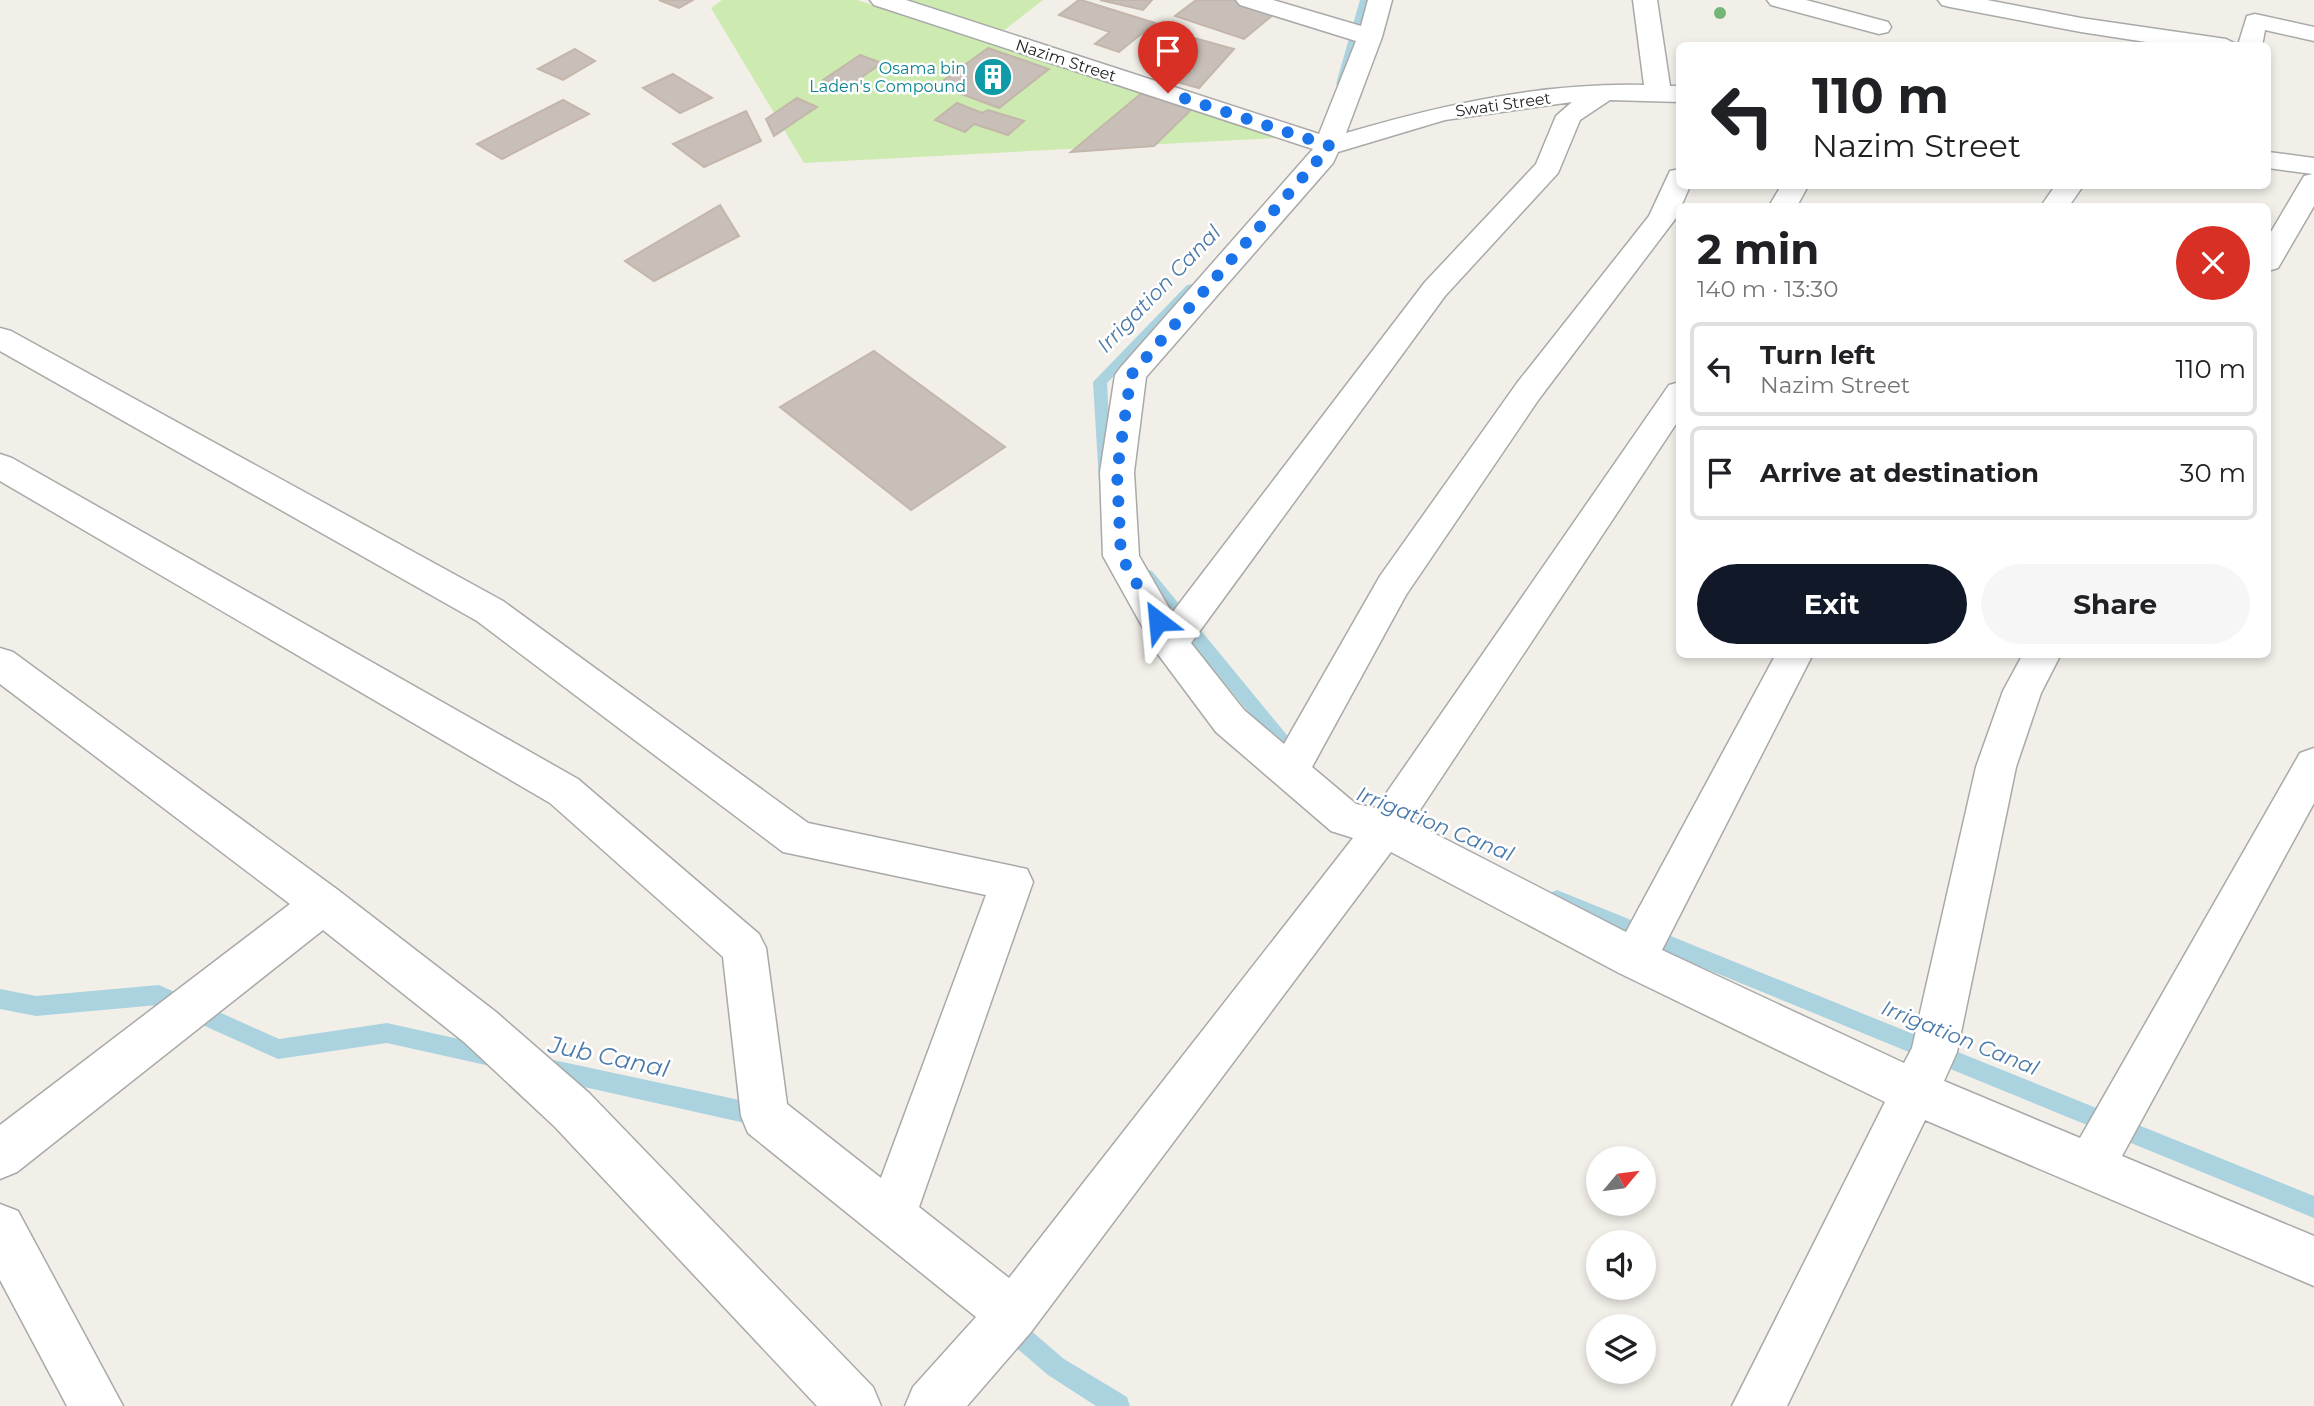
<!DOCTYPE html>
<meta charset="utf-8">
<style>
:root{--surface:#fff;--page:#f6f6f6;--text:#202124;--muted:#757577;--line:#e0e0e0;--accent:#111827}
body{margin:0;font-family:Montserrat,sans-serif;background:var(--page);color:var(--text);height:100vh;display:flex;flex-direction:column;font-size:26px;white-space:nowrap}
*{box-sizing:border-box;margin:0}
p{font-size:23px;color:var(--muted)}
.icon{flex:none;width:38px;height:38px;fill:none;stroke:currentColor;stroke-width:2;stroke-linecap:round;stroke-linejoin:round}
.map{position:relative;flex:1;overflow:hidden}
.side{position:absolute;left:1676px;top:203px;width:595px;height:455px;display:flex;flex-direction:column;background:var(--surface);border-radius:10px;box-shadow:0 4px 10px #0003}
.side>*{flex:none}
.guide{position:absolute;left:1676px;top:42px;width:595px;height:147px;border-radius:10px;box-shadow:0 4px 10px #0003;background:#fff;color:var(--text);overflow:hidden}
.needle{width:46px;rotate:61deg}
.fabs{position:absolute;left:1586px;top:1146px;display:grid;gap:14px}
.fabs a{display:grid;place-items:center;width:70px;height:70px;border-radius:50%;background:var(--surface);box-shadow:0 4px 10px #0003;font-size:35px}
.pin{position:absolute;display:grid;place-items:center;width:60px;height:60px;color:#fff;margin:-72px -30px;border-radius:50% 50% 50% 0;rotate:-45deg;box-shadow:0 0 7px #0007}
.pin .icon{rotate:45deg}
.me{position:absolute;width:77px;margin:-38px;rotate:331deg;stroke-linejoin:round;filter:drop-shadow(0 0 5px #0008)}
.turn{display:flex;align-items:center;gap:24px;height:147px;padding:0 21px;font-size:32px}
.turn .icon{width:91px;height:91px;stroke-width:2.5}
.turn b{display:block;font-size:49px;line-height:60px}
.round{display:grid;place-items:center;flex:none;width:74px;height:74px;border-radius:37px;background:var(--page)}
.headline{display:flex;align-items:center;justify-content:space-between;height:119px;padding:0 21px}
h1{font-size:42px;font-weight:700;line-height:52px}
.button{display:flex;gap:14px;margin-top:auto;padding:14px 21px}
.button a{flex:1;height:80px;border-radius:42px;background:var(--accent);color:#fff;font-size:28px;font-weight:700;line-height:80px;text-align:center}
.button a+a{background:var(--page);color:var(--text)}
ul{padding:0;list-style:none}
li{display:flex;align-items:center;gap:21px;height:94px;margin:0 14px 10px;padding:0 7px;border:4px solid var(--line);border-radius:10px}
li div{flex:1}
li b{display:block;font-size:26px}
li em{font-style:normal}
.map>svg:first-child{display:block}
.grass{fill:#cdebb0}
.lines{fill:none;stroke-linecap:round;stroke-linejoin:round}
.stream{fill:#aad3df;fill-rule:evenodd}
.building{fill:#c7bfb8;stroke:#c4b6ab;stroke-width:2}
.minor-casing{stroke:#a9a9a9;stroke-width:3}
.minor{fill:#fff;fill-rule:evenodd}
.tree{fill:#74b475}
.route{stroke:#1a73e8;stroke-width:12;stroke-dasharray:0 21.6}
.labels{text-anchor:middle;stroke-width:5;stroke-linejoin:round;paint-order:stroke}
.far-street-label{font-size:16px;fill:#222;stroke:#fff}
.far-culture-label{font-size:16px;fill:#0d838f;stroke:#fff;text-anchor:end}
.water-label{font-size:21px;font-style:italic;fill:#4a7aab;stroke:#fff}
.near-water-label{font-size:24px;font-style:italic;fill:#4a7aab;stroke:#fff}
</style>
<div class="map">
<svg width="2314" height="1406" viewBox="0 0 2314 1406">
<rect width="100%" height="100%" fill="#f2efe9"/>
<g class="grass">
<polygon points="722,0 857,0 1277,138 804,163 711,8"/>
<polygon points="907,0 1043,0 1003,31"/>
</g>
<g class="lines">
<g class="stream">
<polygon points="1360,0 1370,0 1348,84 1342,87 1336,84"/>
<polygon points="1192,284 1199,288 1197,291 1107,383 1112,477 1109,481 1099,481 1093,382 1187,285"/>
<polygon points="1146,569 1152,571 1305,757 1308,762 1305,767 1299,770 1293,767 1140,579 1138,575"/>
<polygon points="1557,890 2314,1196 2314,1218 1550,905 1547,899 1550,893"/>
<polygon points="159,985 279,1039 387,1023 499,1048 506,1051 509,1058 506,1065 499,1068 387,1043 278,1059 158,1005 36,1016 0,1009 0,989 36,996"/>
<polygon points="544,1058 763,1105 771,1108 774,1116 771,1124 763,1127 544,1078 537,1075 533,1068 537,1061"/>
<polygon points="1006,1312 1014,1316 1064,1359 1127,1397 1130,1406 1096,1406 1048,1375 998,1332 994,1324 998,1316"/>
</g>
</g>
<g class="building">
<polygon points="659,0 693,0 679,8"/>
<polygon points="1079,0 1081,0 1155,23 1119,52 1095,44 1110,32 1059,15"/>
<polygon points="1100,0 1152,0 1143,10"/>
<polygon points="1196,0 1247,0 1279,10 1244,39 1175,16"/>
<polygon points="1194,38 1234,49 1199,88 1166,79 1188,55 1180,53"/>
<polygon points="988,48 1049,69 999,108 937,85"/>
<polygon points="575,49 595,61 563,80 538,69"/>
<polygon points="860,55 882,63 846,88 823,80"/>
<polygon points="673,74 712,98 680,113 643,88"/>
<polygon points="1144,91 1194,107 1154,146 1071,152"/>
<polygon points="797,98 817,107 774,136 766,119"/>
<polygon points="563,100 589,114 502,159 477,144"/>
<polygon points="957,103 982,113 988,110 1024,121 1008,135 974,124 965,132 935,120"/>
<polygon points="746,111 761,141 704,167 673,144"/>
<polygon points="720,205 739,236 654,281 625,261"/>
<polygon points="874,351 1005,447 911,510 780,407"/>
</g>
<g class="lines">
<g class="minor-casing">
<g id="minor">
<path d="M870 0H906L1319 134 1356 41 1240 5 1236 0H1273L1361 26 1368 0H1392L1382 37 1346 133C1445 104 1540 83 1644 85L1633 0H1657L1670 86H1680V102L1610 100 1580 120 1558 173 1445 296 1191 643 1244 710 1284 744 1380 576 1517 383 1649 216 1670 171 1680 169V186H1690L1676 218 1539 399 1406 595 1312 767 1356 804 1376 808 1669 385 1680 382V418L1412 822 1626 932 1776 654H1813L1662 950 1904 1063 1912 1048 1976 767 2003 691 2023 654H2061L2041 693 2016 767 1957 1052 1944 1081 2080 1138 2300 753 2314 748V803L2122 1156 2314 1236V1286L1925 1120 1787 1406H1732L1885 1102 1619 973 1391 852 1031 1332 967 1406H905L913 1387 976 1317 748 1133 741 1116 723 957 550 803 0 481V454L12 458 578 779 759 934 766 948 787 1104 881 1178 986 895 783 852 477 621 0 351V328L11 331 503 601 808 823 1027 869 1033 882 919 1207 1009 1278 1353 838 1331 831 1216 732 1157 653 1103 556 1100 472 1115 375 1120 368 1313 149 874 5ZM1572 102 1556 116 1536 164 1425 282 1172 613 1139 556 1134 472 1146 377 1333 163 1338 152 1445 120Z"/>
<polygon points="1767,0 1806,0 1888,22 1891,27 1888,32 1879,34 1771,5"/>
<polygon points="1938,0 1987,0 2081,18 2226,39 2238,45 2247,16 2255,14 2314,27 2314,41 2265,30 2262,46 2172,46 2081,32 1950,7 1942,5"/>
<polygon points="2268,152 2314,158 2314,206 2278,268 2268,271 2268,237 2304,176 2313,174 2268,168"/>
<polygon points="1781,186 1808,186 1797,206 1769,206"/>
<polygon points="2055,186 2083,186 2069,206 2041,206"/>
<polygon points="0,648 13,652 338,890 496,1012 589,1093 873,1387 881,1406 817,1406 555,1127 464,1042 323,930 17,1172 0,1179 0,1125 290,904 0,684"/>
<polygon points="0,1204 18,1211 123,1406 67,1406 0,1280"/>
</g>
</g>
<use href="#minor" class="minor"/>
</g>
<circle class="tree" cx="1720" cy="13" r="6"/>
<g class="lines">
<polyline class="route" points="1158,621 1121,556 1117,472 1131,375 1330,146 1168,93"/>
</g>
<defs>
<g id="building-disc" transform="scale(2.0125)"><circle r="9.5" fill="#0f9aa8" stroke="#fff"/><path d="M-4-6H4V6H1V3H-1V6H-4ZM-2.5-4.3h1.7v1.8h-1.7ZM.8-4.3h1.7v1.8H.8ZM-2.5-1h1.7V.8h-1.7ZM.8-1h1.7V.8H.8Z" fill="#fff"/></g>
</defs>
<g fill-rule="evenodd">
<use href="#building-disc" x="993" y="77"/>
</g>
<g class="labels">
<g class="far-street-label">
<text transform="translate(1066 60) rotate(18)" y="6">Nazim Street</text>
<text transform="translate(1503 104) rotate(-8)" y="6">Swati Street</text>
</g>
<g class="far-culture-label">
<text x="966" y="74">Osama bin<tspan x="966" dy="18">Laden's Compound</tspan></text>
</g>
<g class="water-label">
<text transform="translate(1159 289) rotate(-46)" y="7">Irrigation Canal</text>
<text transform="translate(1435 824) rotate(22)" y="7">Irrigation Canal</text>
<text transform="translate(1960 1038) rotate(22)" y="7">Irrigation Canal</text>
</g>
<g class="near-water-label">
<text transform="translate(609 1057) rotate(12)" y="8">Jub Canal</text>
</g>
</g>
</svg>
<div class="fabs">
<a><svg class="needle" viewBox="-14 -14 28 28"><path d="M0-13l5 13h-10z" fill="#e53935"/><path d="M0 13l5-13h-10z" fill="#757577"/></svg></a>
<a><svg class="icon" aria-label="sound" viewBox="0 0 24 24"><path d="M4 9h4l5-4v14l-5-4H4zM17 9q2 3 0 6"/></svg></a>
<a><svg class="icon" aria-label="layers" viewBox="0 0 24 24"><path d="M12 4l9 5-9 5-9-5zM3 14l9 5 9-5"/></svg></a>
</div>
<div class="pin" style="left:1168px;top:93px;background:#d93025"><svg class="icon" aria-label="arrive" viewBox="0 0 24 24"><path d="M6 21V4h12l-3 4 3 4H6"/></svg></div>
<svg class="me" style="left:1158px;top:621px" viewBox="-20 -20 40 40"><path d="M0-17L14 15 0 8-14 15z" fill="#1a73e8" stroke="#fff" stroke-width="4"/></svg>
<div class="guide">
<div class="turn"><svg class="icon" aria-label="left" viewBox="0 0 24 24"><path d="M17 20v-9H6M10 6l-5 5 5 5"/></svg><div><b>110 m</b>Nazim Street</div></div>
</div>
<section class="side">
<div class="headline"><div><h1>2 min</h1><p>140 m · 13:30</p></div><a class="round" style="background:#d93025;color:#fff"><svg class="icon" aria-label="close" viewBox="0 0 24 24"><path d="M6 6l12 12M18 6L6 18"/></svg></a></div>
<ul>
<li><svg class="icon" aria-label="left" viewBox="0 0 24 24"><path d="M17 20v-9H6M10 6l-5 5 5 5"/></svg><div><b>Turn left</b><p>Nazim Street</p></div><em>110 m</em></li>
<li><svg class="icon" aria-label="arrive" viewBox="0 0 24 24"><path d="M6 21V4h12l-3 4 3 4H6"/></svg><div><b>Arrive at destination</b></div><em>30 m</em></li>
</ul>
<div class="button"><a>Exit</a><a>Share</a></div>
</section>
</div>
